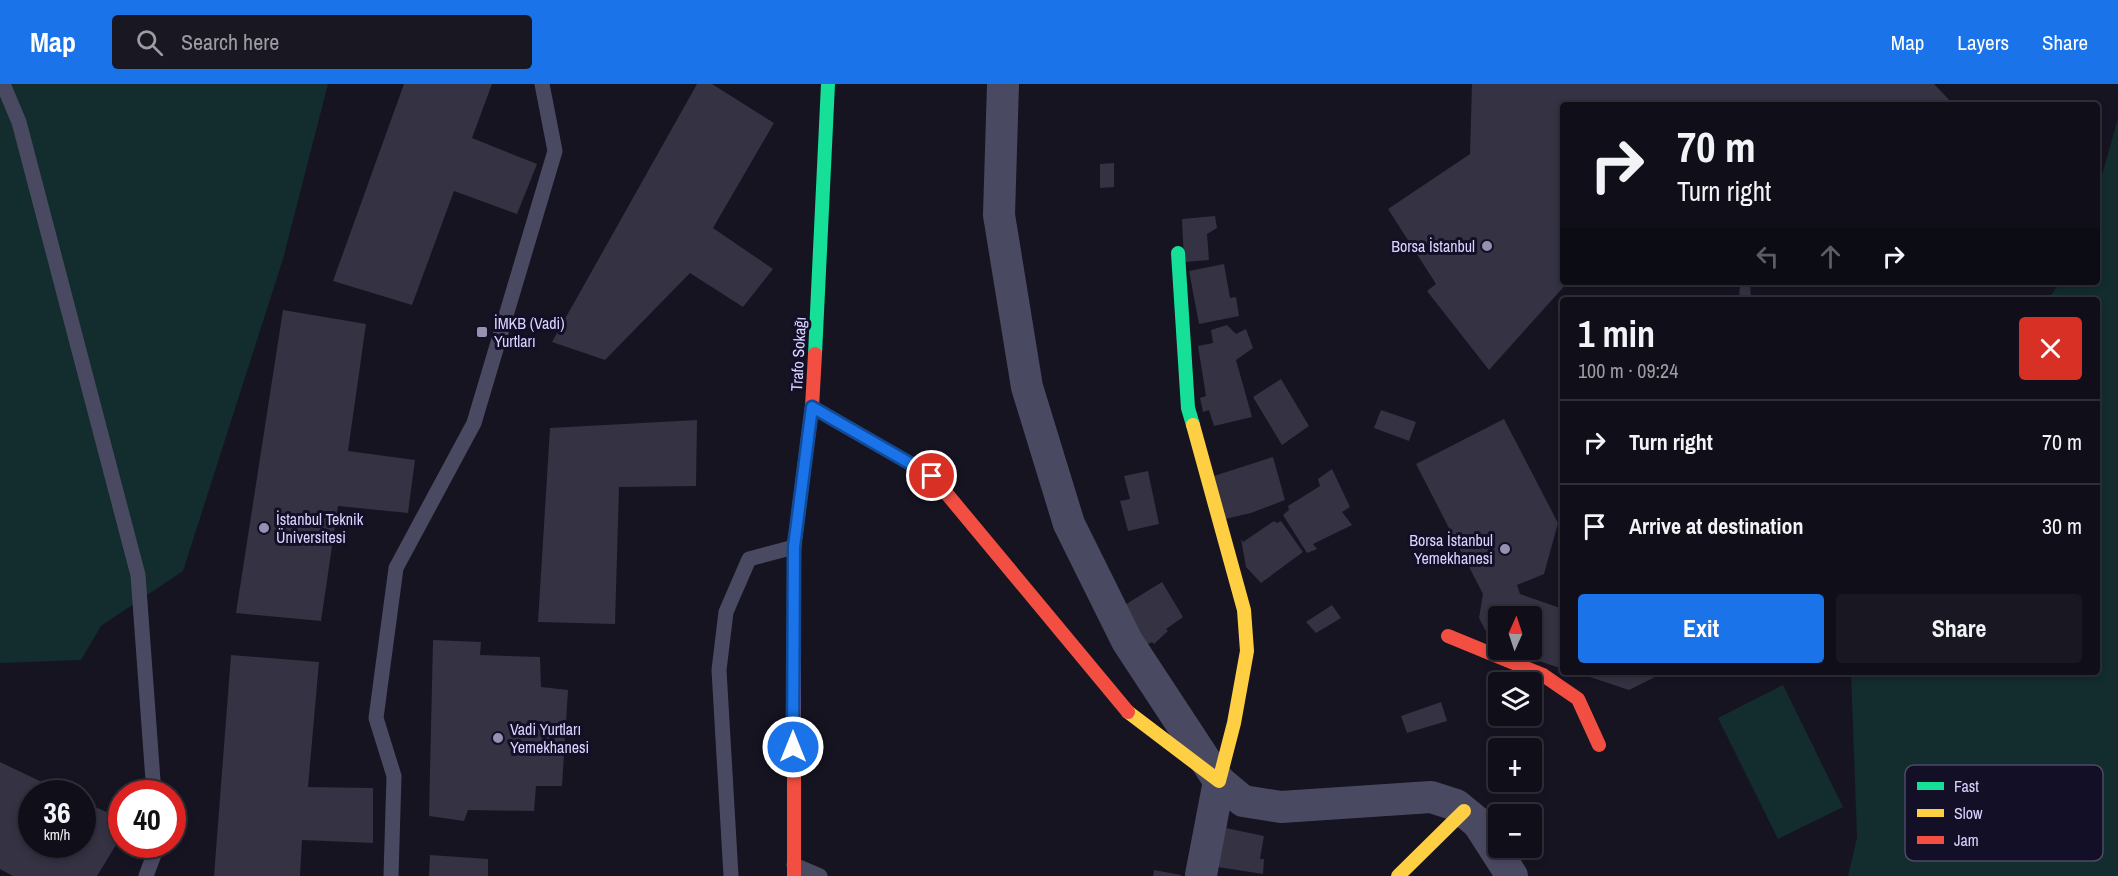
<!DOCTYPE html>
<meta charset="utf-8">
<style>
:root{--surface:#100f19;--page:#191822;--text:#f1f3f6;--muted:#9c9ca2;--line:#302f38;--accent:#1a73e8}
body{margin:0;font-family:"Archivo Narrow",sans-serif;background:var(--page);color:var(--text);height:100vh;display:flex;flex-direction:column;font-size:22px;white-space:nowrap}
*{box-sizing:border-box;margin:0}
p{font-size:20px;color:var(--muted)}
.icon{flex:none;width:33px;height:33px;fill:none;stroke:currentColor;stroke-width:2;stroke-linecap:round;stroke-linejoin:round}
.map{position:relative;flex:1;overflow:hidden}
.drawer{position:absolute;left:1560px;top:213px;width:540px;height:378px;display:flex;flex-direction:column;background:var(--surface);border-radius:6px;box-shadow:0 3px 9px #0003,0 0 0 2px var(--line)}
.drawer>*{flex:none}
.top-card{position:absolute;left:1560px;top:18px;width:540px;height:183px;border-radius:6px;box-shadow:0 3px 9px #0003,0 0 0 2px var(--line);background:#100f19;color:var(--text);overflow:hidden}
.needle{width:39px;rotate:3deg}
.fabs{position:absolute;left:1488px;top:522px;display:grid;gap:12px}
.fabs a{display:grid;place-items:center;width:54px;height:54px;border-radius:6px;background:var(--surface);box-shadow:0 3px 9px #0003,0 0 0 2px var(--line);font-size:30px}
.speed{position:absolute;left:18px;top:696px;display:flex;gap:12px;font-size:30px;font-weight:700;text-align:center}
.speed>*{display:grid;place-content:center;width:78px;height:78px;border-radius:50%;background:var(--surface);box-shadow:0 3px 9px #0003,0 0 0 2px var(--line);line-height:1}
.speed small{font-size:15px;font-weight:400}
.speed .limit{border:9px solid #d22;background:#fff;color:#111}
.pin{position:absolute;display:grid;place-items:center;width:51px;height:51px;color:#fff;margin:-26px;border:3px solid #fff;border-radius:50%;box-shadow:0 2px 6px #0007}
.me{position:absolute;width:66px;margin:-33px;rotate:0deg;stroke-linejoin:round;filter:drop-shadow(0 0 4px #0008)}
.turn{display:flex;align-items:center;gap:21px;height:126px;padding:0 18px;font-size:27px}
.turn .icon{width:78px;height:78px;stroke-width:2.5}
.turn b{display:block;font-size:42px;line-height:51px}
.lanes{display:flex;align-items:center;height:57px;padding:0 18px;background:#0003;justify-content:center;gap:30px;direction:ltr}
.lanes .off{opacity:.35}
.round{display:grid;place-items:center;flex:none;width:63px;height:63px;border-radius:6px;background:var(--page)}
.head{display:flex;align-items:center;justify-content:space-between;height:102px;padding:0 18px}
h1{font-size:36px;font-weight:700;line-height:45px}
.cta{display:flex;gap:12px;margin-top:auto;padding:12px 18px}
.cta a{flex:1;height:69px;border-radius:6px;background:var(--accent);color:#fff;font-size:24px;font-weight:700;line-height:69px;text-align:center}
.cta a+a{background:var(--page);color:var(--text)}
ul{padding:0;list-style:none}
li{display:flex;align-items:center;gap:18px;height:84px;padding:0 18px;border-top:2px solid var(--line)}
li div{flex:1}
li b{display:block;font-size:22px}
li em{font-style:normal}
header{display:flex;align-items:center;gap:36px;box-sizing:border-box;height:84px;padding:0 30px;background:var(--accent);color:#fff}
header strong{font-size:28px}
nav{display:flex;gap:33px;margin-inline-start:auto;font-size:21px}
.search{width:420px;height:54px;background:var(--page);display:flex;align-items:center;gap:15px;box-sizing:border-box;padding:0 21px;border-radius:6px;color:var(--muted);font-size:22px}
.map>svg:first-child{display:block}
.green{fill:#132c2d}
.building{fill:#343243}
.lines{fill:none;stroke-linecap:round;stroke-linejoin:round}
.lane{stroke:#4a4962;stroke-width:15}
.street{stroke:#4a4962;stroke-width:32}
.fast{stroke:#16e098;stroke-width:14}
.slow{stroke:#ffcf43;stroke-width:14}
.jam{stroke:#f24e42;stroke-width:14}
.route-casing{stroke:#114b97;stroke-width:15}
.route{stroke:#1a73e8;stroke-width:10}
.poi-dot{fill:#9591b1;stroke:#130f26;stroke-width:2}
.labels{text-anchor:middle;stroke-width:6;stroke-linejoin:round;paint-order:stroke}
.poi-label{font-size:16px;fill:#d9d4ff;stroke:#130f26;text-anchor:start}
.street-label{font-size:16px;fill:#d9d4ff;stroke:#130f26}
.key{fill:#130f26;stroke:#4e4a67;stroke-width:1.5}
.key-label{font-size:16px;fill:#d9d4ff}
</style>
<header>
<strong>Map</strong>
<div class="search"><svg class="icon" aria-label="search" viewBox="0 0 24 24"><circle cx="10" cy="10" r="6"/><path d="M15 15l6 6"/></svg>Search here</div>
<nav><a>Map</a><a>Layers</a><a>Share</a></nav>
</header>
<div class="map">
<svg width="2118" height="792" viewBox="0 0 2118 792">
<rect width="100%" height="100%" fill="#161421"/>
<g class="green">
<polygon points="0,0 328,0 283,175 183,487 101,542 81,576 0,579"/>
<polygon points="2118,34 2118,792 1848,792 1857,754 1851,588 2097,588 2097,216 2047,216 2061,198 2097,198 2097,109"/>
<polygon points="1783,601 1843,723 1778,755 1718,634"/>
</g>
<g class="building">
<polygon points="404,0 492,0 472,54 537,80 517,130 454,107 412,221 333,197"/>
<polygon points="697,0 712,0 774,39 713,144 773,185 743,223 690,189 605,276 552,258"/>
<polygon points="1472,0 1934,0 1954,21 1563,21 1563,198 1568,198 1489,286 1427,207 1436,200 1388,125 1470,70"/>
<polygon points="1114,79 1114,103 1100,104 1100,80"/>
<polygon points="1215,132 1217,144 1207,150 1209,176 1184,178 1182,135"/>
<polygon points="1224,180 1230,214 1236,213 1239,232 1199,240 1189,187"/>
<polygon points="1740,198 1750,198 1751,216 1739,216"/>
<polygon points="283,226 366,240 348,367 415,376 408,429 338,422 321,537 236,529"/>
<polygon points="1227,241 1236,250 1246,245 1253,264 1236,276 1252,333 1214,342 1209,326 1203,328 1200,314 1206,312 1198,262 1213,259 1211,246"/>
<polygon points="1281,295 1309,342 1282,361 1253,313"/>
<polygon points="1381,326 1416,338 1409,357 1374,344"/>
<polygon points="1504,335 1558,439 1544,490 1517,501 1520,510 1563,525 1563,585 1506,566 1532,566 1532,532 1498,532 1498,563 1493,561 1479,534 1483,510 1416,380"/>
<polygon points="697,336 696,402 619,403 615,540 538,538 550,344"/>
<polygon points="1273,373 1285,416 1251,429 1225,435 1214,392"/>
<polygon points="1332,385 1350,423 1342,428 1352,441 1313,460 1317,465 1307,469 1283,431 1289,426 1288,422 1320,402 1318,395"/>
<polygon points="1148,387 1159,440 1128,447 1120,417 1130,415 1124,392"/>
<polygon points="1274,437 1277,439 1281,437 1303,468 1261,499 1246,483 1241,455 1243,458"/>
<polygon points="1162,498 1183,533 1166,545 1168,547 1154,560 1152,558 1144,562 1123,522"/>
<polygon points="1332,521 1341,534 1316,549 1306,538"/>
<polygon points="433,556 481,558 480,571 540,573 541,603 568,606 562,702 536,702 534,727 468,726 464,737 429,732"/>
<polygon points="231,571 319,578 308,703 373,704 373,759 302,756 300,792 214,792"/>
<polygon points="1575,588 1665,588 1629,606"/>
<polygon points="1441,618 1447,637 1407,649 1401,632"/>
<polygon points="0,678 67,710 32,710 32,760 82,760 82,717 122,735 122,751 97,792 13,792 0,785"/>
<polygon points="1226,744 1264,752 1260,775 1264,775 1263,790 1218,783"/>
<polygon points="430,771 488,775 488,792 429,792"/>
<polygon points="1154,786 1181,791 1181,792 1153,792"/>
</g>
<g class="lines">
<g class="lane">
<polyline points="3,0 19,38 138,491 154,710"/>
<polyline points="794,781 820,792"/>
<polyline points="146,792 158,760"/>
<polyline points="391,792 394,692 376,634 396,484 474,339 555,67 542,0"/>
<polyline points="731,792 719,586 726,528 749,475 794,463"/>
</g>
<g class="street">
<polyline points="1003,0 999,131 1027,303 1069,440 1127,557 1219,697 1243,717 1281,723 1431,713 1456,721 1478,739 1512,792"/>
<polyline points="1201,791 1219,697"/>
</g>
<g class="fast">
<polyline points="1178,169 1188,324 1193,341"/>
<polyline points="815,270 828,0"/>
</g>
<g class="slow">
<polyline points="1128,628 1219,697 1234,639 1247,567 1244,526 1193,341"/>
<polyline points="1398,792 1464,727"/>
</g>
<g class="jam">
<polyline points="812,323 932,392 1128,628"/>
<polyline points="1448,552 1543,591 1578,615 1599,661"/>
<polyline points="794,792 794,463 812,323 815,270"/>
</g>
</g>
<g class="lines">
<g class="route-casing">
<polyline id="route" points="793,663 794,463 812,323 932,392"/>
</g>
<use href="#route" class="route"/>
</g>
<g class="poi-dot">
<circle cx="1487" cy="162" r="6"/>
<rect x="476" y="242" width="12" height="12" rx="3"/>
<circle cx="264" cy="444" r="6"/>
<circle cx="1505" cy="465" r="6"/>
<circle cx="498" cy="654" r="6"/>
</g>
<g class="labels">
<g class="poi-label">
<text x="1475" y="168" text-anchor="end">Borsa İstanbul</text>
<text x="494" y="245">İMKB (Vadi)<tspan x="494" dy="18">Yurtları</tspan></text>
<text x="276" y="441">İstanbul Teknik<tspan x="276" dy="18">Üniversitesi</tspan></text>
<text x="1493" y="462" text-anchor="end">Borsa İstanbul<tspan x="1493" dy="18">Yemekhanesi</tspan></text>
<text x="510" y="651">Vadi Yurtları<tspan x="510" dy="18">Yemekhanesi</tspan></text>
</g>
<g class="street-label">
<text transform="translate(798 270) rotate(-87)" y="6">Trafo Sokağı</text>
</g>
</g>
<rect x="1905" y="681" width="198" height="96" rx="9" class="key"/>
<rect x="1917" y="698" width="27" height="8" fill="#16e098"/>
<rect x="1917" y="725" width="27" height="8" fill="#ffcf43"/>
<rect x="1917" y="752" width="27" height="8" fill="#f24e42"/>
<g class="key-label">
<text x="1954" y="708">Fast</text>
<text x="1954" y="735">Slow</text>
<text x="1954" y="762">Jam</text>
</g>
</svg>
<div class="fabs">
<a><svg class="needle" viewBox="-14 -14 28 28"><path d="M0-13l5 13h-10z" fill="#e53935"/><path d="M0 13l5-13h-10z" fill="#9c9ca2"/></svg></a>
<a><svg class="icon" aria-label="layers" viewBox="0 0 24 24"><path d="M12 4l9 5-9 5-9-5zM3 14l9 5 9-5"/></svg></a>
<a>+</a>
<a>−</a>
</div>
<div class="speed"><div>36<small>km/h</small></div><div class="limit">40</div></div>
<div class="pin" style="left:932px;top:392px;background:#d93025"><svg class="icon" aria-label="arrive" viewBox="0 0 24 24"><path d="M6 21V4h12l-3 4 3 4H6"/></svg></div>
<svg class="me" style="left:793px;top:663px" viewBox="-20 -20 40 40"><circle r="17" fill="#1a73e8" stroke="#fff" stroke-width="3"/><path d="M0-11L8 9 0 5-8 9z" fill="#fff"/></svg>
<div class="top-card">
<div class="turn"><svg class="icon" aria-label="right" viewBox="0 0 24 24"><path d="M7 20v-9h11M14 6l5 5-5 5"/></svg><div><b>70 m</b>Turn right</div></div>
<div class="lanes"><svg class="icon off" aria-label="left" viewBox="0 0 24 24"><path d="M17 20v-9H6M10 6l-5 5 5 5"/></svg><svg class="icon off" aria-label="ahead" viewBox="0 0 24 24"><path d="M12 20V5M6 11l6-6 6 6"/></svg><svg class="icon" aria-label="right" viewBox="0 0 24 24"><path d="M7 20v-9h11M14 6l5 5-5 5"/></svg></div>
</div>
<section class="drawer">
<div class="head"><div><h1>1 min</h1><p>100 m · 09:24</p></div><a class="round" style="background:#d93025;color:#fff"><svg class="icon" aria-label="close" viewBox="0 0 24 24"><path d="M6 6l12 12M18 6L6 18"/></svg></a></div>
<ul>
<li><svg class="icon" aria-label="right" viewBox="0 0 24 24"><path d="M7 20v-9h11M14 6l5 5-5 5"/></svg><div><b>Turn right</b></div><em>70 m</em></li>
<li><svg class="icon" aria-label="arrive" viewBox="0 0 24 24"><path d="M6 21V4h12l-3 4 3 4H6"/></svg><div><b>Arrive at destination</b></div><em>30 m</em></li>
</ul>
<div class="cta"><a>Exit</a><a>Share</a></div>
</section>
</div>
